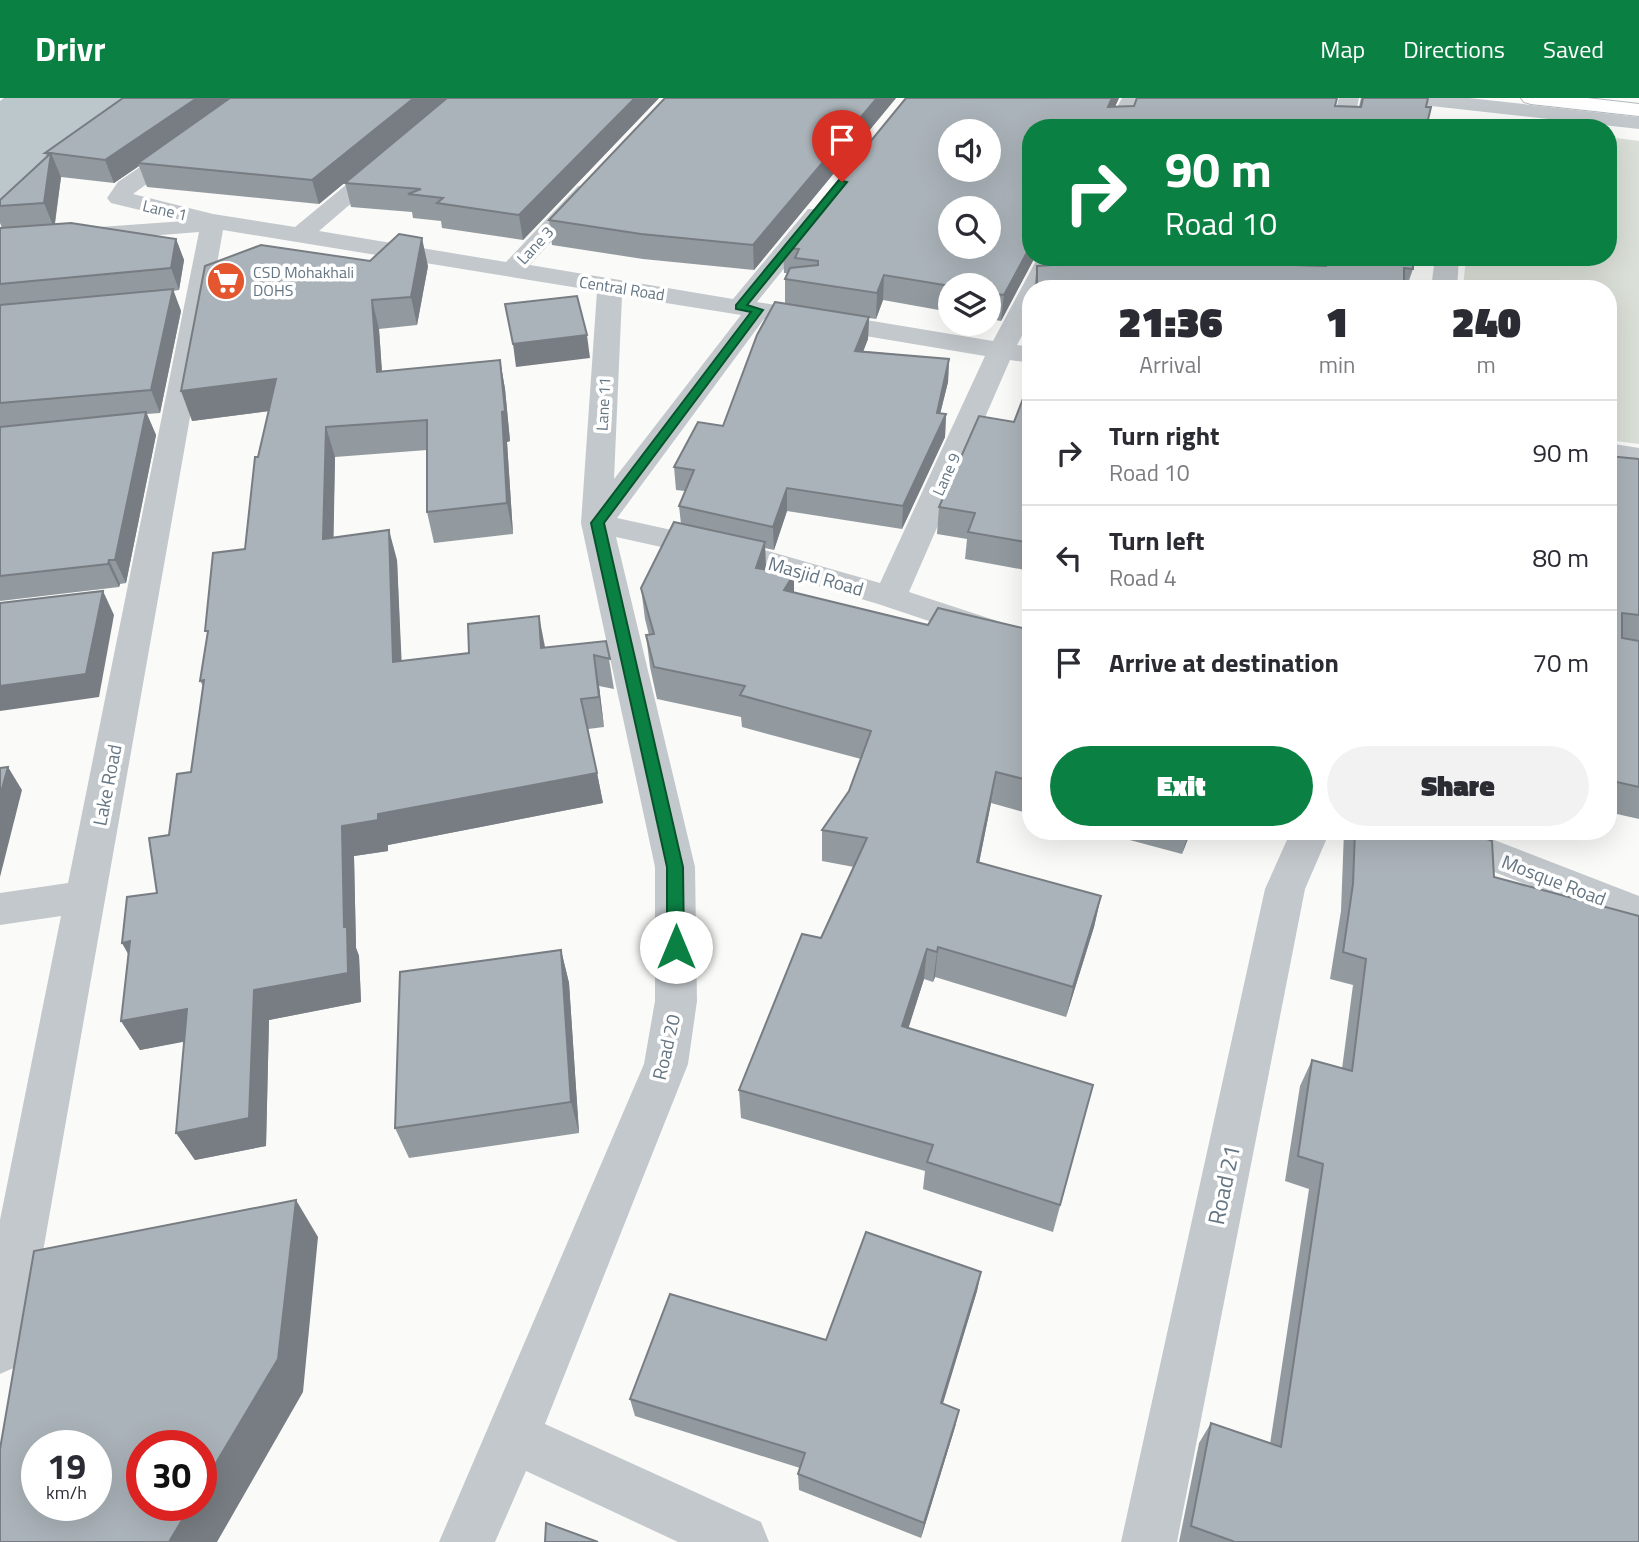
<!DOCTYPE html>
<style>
:root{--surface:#fff;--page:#f2f2f3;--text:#2b2b33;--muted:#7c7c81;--line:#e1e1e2;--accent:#0b8043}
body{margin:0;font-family:"Titillium Web",sans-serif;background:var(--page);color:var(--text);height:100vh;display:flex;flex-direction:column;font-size:26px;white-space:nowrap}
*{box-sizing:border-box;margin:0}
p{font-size:23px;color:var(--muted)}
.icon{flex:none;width:38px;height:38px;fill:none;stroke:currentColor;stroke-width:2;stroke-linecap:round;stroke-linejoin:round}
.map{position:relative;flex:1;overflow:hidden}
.side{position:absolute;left:1022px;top:182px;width:595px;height:560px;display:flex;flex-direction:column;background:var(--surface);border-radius:28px;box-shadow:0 7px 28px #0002}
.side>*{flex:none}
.banner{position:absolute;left:1022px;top:21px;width:595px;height:147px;border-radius:28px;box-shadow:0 7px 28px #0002;background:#0b8043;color:#fff;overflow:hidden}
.fabs{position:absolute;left:938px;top:21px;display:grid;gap:14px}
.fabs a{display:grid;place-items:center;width:63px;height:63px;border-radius:50%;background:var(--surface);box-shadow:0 7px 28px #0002;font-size:35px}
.speed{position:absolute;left:21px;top:1332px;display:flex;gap:14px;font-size:35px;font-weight:700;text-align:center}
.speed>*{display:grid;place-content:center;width:91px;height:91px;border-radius:50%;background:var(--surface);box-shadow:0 7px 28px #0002;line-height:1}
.speed small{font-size:18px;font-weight:400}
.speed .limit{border:10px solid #d22;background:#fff;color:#111}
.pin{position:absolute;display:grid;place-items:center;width:60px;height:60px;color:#fff;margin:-72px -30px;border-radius:50% 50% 50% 0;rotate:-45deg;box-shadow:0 0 7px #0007}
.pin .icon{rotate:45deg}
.me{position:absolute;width:77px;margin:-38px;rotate:0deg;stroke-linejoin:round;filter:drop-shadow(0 0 5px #0008)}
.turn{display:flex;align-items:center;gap:24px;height:147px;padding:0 28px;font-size:32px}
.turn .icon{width:91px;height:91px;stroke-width:2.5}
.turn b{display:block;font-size:49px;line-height:60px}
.eta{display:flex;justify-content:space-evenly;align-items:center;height:119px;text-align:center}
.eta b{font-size:42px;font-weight:800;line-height:49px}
.cta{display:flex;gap:14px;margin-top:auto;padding:14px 28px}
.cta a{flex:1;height:80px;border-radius:42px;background:var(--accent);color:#fff;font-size:28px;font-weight:800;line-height:80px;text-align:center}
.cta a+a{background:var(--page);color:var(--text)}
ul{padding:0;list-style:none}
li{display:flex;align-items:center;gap:21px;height:105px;padding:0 28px;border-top:2px solid var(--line)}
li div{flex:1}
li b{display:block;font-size:26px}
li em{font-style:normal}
header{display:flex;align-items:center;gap:42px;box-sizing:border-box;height:98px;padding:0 35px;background:var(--accent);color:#fff}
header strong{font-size:33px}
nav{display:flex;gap:38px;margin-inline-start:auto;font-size:24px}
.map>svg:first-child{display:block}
.green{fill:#dadfd7}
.water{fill:#bbc7cb}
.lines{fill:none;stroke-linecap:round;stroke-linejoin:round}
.highway-casing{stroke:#b4b9bd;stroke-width:2}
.street{fill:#c3c8cc;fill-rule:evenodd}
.highway{fill:#fff;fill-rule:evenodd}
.wall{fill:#929a9f;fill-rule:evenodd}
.shaded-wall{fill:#777d82}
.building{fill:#aab3b9;stroke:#777d82;stroke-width:2;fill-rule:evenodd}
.route{fill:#0b8043;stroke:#07532c;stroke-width:2}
.labels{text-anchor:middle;stroke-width:7;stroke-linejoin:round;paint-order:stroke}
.far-street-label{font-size:16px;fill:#657683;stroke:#fff}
.far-poi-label{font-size:16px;fill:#657683;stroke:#fff;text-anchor:start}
.street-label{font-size:19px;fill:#657683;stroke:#fff}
.near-street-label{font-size:23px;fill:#657683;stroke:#fff}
</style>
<header>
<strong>Drivr</strong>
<nav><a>Map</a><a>Directions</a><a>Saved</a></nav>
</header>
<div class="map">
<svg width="1639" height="1444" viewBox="0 0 1639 1444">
<rect width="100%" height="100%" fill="#fafaf8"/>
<polygon class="green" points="1608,39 1639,43 1639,346 1608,342 1608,191 1463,191 1466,159 1608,159"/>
<polygon class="water" points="4,0 129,0 0,103 0,3"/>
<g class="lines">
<g class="highway-casing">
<polygon id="highway" points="1521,0 1587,0 1639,6 1639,18 1531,6 1524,4"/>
</g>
<g class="street">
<path d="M241 0H265L133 96 213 116 295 129 451 0H474L319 133 506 164 578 88H594L597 93 530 167 733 201 808 111H824L828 116 757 204 993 243 1038 159H1062L1046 191H1031V221L1017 247 1031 249V265L1010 262 909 494 1031 534V557L878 506 761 471 616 439 695 769 697 903 688 966 545 1326 761 1424 769 1444H678L526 1373 495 1444H439L644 966 655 903V769L581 425 597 193 223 132 26 1250 18 1268 0 1276V1122L61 818 0 827V795L68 785 199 134 0 150V136L185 123 111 105 107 100 118 84ZM622 198 741 217 614 381ZM764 221 985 258 880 485 768 453 617 420Z"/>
<polygon points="1122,0 1142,0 1128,30 1106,30"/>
<polygon points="1339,0 1359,0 1353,30 1331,30"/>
<polygon points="1403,0 1469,0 1639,19 1639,31 1413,6 1406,4"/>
<polygon points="1299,159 1323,159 1317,191 1291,191"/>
<polygon points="1435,159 1459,159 1457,191 1431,191"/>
<polygon points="1608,345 1639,350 1639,368 1608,363"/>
<polygon points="1291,733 1330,733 1305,791 1177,1444 1121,1444 1265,791"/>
<polygon points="1411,733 1471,733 1639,798 1639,831 1416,743"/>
</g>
<use href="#highway" class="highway"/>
</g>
<g class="wall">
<polygon points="447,0 319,106 147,89 139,68 114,85 61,79 55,126 176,141 184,162 179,192 173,193 181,213 160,315 147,316 156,337 126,485 120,486 119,489 0,503 0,130 2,130 0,125 0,102 47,59 45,55"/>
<polygon points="659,0 523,142 442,130 441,123 413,120 412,114 351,109 345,85"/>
<polygon points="665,0 896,0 754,172 643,161 552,147 549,122"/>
<path d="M906 0H1119L1115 9 1134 8 1137 0H1337L1335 8 1359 9 1361 0H1428L1426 9H1431L1426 30H1031V159H1035L1001 223 989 221V187H950V214L883 202 876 221 869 220 868 241 863 253 949 261 948 284 940 315 946 316 945 339 902 431 787 413 774 452 765 450 766 471 794 476V495L928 527 938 510 1031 532V716L991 705 979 765 1101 798 1094 829 1066 919 935 879 933 884 924 881 908 930 1093 987 1053 1134 923 1091 925 1073 741 1020 739 992 802 836 821 840 854 769 822 763V732L849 693 861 661 742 629 741 619 657 601 650 569 646 537H649L645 521 641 490 674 424 681 426 679 408 685 393 676 392 674 369 698 324 723 328 757 237 775 204 785 205V181L787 175H784L783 150ZM950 33H989V72H950ZM950 110H989V149H950Z"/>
<polygon points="1325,159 1413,159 1413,171 1406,191 1034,191 1037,168 1052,167 1323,168"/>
<polygon points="370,163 428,168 417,227 379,231 382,274 500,262 505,291 510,343 507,344 513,436 434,445 427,414 427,352 335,359 333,439 397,462 401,563 545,550 606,543 614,591 599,588 604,629 588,631 597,675 603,705 388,747 388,753 354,758 356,850 359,858 361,904 269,922 266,1048 195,1062 176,1035 184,943 140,952 121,923 128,856 122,845 157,795 169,737 191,674 203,588 200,583 245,451 258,359 269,313 192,323"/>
<polygon points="1031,280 1031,473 965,461 967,441 937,436 939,409 1014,324"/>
<polygon points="1608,358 1639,361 1639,721 1608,714"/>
<polygon points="1096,733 1191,733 1182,756"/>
<polygon points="1344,733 1355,733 1494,779 1639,1444 1179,1444 1199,1345 1211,1325 1270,1346 1309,1091 1285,1083 1300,988 1312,962 1342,971 1353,887 1330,881 1341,813"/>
<polygon points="561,852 569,885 579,1035 409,1060 395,1030"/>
<polygon points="981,1174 977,1193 942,1306 959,1312 955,1329 921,1440 799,1392 798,1376 800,1370 635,1318 630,1301 826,1242"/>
</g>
<g class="shaded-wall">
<polygon points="197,0 237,0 138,65 139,68 114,85 105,62"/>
<polygon points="414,0 447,0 319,106 312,82"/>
<polygon points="635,0 659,0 523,142 519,117"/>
<polygon points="877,0 896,0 754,172 753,147"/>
<polygon points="1112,0 1119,0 1105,30 1108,9"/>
<polygon points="51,55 61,79 54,130 44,105"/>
<polygon points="422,140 428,168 417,227 411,199"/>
<polygon points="176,141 184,162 179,192 171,170"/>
<polygon points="1031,147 1031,159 1035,159 1001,223 1004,197"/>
<polygon points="884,177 883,202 876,221 877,195"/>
<polygon points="173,191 181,213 160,315 151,292"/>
<polygon points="372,202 379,231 384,304 377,274"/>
<polygon points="869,219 868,241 855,275 855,253"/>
<polygon points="587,237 590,260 516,269 513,246"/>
<polygon points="949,261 948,284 935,337 937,315"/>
<polygon points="500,262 505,291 510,343 507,344 513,436 507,405"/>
<polygon points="276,281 285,311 192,323 181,293"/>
<polygon points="146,314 156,337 126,485 115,462"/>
<polygon points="946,316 945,339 902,431 903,408"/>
<polygon points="326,329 335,359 333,471 323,441"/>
<polygon points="787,390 787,413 774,452 773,429"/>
<polygon points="389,432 397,462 403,594 393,564"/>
<polygon points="765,444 766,475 756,470"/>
<polygon points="109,462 120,486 119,489 108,466"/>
<polygon points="794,476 794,507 784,492"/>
<polygon points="103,493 114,517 99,599 0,613 0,588"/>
<polygon points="539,518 545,549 547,581 541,550"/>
<polygon points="594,557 599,588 604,629 599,599"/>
<polygon points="8,669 22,692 0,779 0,698"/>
<polygon points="996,674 991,705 973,795 977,764"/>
<polygon points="597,675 603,705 388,747 388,753 354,758 356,850 359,858 361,904 269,922 266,1048 195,1062 176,1035 254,892 344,829 342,728 378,716"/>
<polygon points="1189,733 1191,733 1182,756"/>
<polygon points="1101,798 1094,829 1066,919 1073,889"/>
<polygon points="130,843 140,875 122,845"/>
<polygon points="938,849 935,879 933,884 937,854"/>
<polygon points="927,851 924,881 900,957 902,928"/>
<polygon points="561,852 569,885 579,1035 571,1004"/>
<polygon points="187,911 204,940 140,952 121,923"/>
<polygon points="296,1102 318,1139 303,1294 217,1444 169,1444 191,1407 201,1407 201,1390"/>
<polygon points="981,1174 977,1193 938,1322 941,1305"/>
<polygon points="959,1312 955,1329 921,1440 924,1425"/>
</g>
<g class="building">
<polygon points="123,0 197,0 105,62 51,55 44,105 0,108 0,102 51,55 45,55"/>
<polygon points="230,0 414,0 312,82 138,65"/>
<polygon points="447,0 635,0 519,117 437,105 443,100 408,96 421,91 345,85"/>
<polygon points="665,0 877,0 753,147 641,136 549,122"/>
<path d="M906 0H1112L1108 9 1134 8 1137 0H1337L1335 8 1361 9 1363 0H1428L1426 9H1431L1426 30H1031V147L1004 197 989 195V187L950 188 884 177 877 195 785 181 790 170 818 167V163L795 160 799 151 783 150ZM950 33H989V72H950ZM950 110H989V149H950Z"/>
<polygon points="71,125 176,141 171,170 0,186 0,130"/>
<polygon points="399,136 422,140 411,199 372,202 377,274 500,262 505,313 502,314 507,405 427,414 427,322 326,329 323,441 389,432 393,564 469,555 468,526 539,518 541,550 606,543 610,561 594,557 599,599 581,601 597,675 378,716 378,722 342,728 344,829 347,829 348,875 254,892 249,1020 176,1035 187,911 121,923 130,843 122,845 127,799 157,795 149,740 169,737 177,676 191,674 204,582 200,583 208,533 205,533 213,455 245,451 255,359 258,359 276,281 181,293 205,168 261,147 370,163"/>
<polygon points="1055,159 1297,159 1296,167 1326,168 1327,159 1413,159 1413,171 1404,170 1404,191 1037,191 1037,168 1052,167"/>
<polygon points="173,191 151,292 0,305 0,207"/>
<polygon points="577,198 587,237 513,246 505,206"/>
<polygon points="775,204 869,219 855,253 949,261 937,315 946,316 903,408 787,390 773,429 679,408 694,372 674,369 698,324 723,328 757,237"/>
<polygon points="1031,280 1031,445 968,434 975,415 939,409 979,318 1014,324"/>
<polygon points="146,314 115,462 109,462 108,466 0,478 0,329"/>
<polygon points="1608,358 1639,361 1639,517 1622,515 1622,540 1639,543 1639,689 1608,682"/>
<polygon points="674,424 765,444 756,470 794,476 784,492 928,527 938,510 1031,532 1031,683 996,674 977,764 1101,798 1073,889 938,849 937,854 927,851 902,928 1093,987 1060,1107 927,1064 933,1047 739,992 802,836 821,840 867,740 822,732 849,693 871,633 740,597 745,588 654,569 646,537 654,536 641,490"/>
<polygon points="103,493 86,576 0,588 0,505"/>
<polygon points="8,669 0,698 0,670"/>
<polygon points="1355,733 1468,733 1492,743 1494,779 1639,818 1639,1444 1235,1444 1191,1428 1211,1325 1281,1349 1323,1066 1298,1058 1312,962 1352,973 1366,861 1343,854 1353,786"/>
<polygon points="561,852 571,1004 395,1030 400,874"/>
<path d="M296 1102 278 1261 201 1390V1348H142V1407H191L169 1444H0V1351L34 1153ZM37 1348H96V1407H37Z"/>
<polygon points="866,1134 981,1174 941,1305 959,1312 924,1425 798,1376 805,1355 630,1301 670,1196 826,1242"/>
<polygon points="546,1425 598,1444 545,1444"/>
</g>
<polygon class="route" points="839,82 847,84 747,207 763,212 604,425 683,769 684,849 682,854 669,854 667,849 667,769 591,425 751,214 736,211 736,207"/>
<defs>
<g id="supermarket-disc" transform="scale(2.0125)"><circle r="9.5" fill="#e4572e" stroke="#fff"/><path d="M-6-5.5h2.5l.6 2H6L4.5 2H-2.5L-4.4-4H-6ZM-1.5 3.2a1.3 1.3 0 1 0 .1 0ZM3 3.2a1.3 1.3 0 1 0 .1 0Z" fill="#fff"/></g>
</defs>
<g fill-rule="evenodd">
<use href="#supermarket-disc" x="226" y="183"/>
</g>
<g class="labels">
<g class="far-street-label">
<text transform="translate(165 112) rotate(13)" y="6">Lane 1</text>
<text transform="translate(535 147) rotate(-47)" y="6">Lane 3</text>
<text transform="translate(622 190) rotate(9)" y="6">Central Road</text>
<text transform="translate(603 306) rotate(-87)" y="6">Lane 11</text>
<text transform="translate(946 376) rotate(-66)" y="6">Lane 9</text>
</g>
<g class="far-poi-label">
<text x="253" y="180">CSD Mohakhali<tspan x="253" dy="18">DOHS</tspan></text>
</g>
<g class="street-label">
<text transform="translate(816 478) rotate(16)" y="7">Masjid Road</text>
<text transform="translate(107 687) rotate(-79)" y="7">Lake Road</text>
<text transform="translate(1554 782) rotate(21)" y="7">Mosque Road</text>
<text transform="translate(666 949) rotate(-77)" y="7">Road 20</text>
</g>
<g class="near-street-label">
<text transform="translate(1224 1087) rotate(-78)" y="8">Road 21</text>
</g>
</g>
</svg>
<div class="fabs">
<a><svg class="icon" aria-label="sound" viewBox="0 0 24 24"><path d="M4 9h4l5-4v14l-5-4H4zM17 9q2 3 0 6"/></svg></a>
<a><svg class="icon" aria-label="search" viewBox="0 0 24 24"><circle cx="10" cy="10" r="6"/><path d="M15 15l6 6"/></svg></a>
<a><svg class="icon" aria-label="layers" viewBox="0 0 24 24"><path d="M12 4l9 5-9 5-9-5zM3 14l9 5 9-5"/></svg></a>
</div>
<div class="speed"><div>19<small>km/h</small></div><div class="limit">30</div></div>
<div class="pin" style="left:842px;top:84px;background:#d93025"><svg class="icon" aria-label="arrive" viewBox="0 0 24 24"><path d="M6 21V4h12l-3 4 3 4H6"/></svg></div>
<svg class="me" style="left:676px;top:849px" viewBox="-20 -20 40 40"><circle r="19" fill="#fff"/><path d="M0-13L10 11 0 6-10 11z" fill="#0b8043"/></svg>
<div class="banner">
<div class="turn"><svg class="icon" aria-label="right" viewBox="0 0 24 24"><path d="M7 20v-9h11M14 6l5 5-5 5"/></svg><div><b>90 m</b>Road 10</div></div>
</div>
<section class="side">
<div class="eta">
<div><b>21:36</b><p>Arrival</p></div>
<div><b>1</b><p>min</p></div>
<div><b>240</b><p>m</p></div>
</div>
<ul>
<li><svg class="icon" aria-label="right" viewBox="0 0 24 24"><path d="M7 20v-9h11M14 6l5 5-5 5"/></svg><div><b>Turn right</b><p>Road 10</p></div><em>90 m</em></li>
<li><svg class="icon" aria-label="left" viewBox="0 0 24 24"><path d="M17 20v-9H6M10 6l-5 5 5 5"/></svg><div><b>Turn left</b><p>Road 4</p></div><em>80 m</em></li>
<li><svg class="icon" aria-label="arrive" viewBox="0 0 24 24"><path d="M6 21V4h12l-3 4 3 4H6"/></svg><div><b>Arrive at destination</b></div><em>70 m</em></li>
</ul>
<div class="cta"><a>Exit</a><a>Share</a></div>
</section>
</div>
